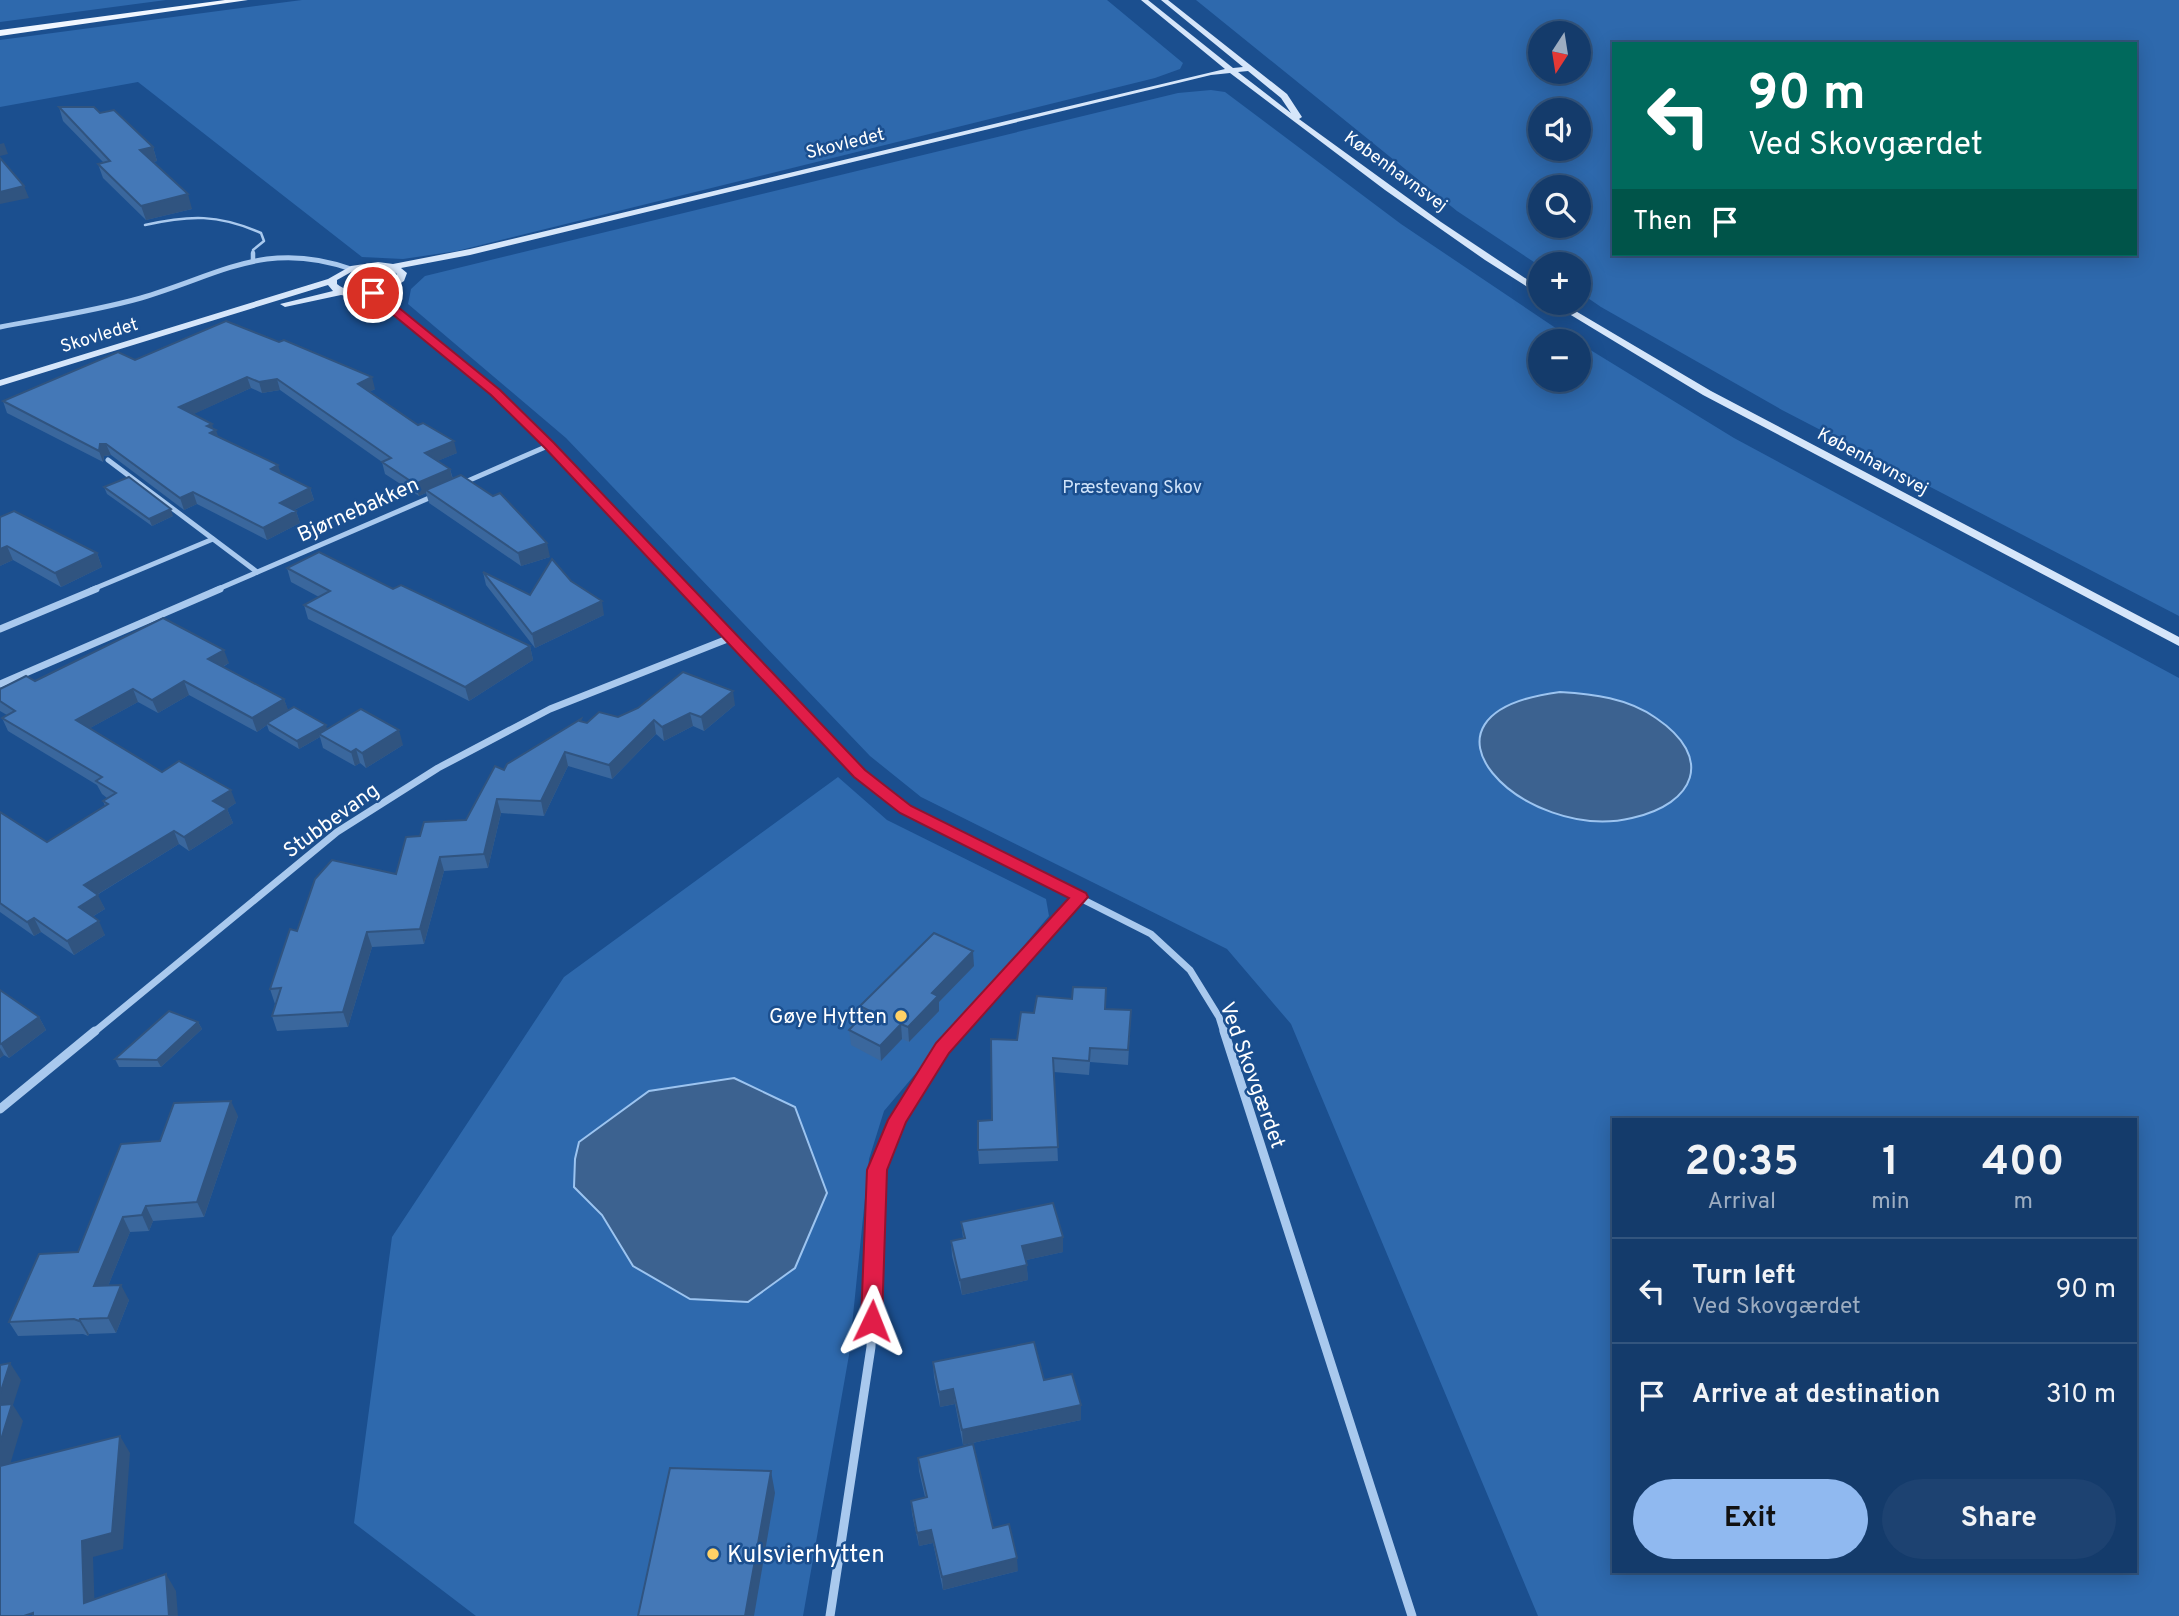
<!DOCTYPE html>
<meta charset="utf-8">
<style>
:root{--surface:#143b6b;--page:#1d4271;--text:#f1f3f6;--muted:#9dadc1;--line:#33557e;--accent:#90b9f0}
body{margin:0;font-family:Overpass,sans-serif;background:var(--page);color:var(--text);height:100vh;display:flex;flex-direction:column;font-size:26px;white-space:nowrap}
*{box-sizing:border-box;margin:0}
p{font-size:23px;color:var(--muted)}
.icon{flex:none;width:38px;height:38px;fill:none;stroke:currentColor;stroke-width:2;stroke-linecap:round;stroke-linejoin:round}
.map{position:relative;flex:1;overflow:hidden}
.side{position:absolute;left:1612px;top:1118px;width:525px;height:455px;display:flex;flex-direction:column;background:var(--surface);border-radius:0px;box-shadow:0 4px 18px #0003,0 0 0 2px var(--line)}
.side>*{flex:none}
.hud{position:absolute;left:1612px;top:42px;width:525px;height:214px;border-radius:0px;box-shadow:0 4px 18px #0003,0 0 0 2px var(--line);background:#00695c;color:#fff;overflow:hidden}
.needle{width:46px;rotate:192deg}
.tools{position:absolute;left:1528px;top:21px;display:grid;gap:14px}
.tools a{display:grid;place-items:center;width:63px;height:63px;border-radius:50%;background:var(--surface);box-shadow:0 4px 18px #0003,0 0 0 2px var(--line);font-size:35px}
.pin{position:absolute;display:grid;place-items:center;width:60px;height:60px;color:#fff;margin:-30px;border:4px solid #fff;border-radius:50%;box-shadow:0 2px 7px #0007}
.me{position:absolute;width:77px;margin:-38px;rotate:2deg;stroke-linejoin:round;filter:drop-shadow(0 0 5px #0008)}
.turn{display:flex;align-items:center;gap:24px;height:147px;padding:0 21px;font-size:32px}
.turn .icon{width:91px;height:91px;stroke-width:2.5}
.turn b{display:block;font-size:49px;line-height:60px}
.then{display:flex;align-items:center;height:66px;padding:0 21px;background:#0003;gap:14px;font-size:26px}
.eta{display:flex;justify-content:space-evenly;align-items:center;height:119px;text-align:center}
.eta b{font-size:42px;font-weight:700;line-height:49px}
.primary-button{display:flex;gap:14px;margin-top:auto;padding:14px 21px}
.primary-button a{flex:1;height:80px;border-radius:42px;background:var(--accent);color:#111;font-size:28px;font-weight:700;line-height:80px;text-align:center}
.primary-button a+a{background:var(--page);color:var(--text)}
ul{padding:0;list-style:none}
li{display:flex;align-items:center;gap:21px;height:105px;padding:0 21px;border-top:2px solid var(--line)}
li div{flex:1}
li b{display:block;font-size:26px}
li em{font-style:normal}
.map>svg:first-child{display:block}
.green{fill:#2e69ad;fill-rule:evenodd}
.water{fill:#3c6290;stroke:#9cc4f0;stroke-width:2}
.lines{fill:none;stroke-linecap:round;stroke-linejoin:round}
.lane-far1{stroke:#a9c9ee;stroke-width:2.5}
.lane{stroke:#a9c9ee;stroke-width:4.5}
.street-far2{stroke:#a9c9ee;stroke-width:5}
.street-far1{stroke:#a9c9ee;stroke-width:7}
.street{stroke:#a9c9ee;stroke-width:9}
.secondary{fill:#d6e6fa;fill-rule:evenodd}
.primary{fill:#f0f6ff;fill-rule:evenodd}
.wall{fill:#3a679d}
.shaded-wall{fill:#305480}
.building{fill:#4478b7;stroke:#305480;stroke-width:2}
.route{fill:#e11d48;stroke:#92132f;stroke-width:2}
.poi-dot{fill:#ffd166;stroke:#1b4f8f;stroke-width:2.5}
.labels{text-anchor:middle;stroke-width:5;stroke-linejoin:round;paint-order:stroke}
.far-street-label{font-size:18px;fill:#fff;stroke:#1b4f8f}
.far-park-label{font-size:18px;fill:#cfe3fa;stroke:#1b4f8f}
.street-label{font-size:21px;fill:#fff;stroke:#1b4f8f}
.poi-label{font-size:21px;fill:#fff;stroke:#1b4f8f;text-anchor:end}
.near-poi-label{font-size:24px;fill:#fff;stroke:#1b4f8f;text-anchor:start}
</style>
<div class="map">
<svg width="2179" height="1616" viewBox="0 0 2179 1616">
<rect width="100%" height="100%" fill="#1b4f8f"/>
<g class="green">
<polygon points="0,0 166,0 0,22"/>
<polygon points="302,0 1107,0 1183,63 1180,69 1155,78 457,251 403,259 362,257 138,82 0,107 0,40"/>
<path d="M1196 0H2179V616L1782 410 1601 307 1579 292 1578 264 1540 266 1457 211ZM1540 33H1578V72H1540ZM1614 44H2135V254H1614ZM1540 110H1578V149H1540ZM1540 187H1578V226H1540Z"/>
<path d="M1211 90 1225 92 1401 224 1575 341H1540V380H1578L1579 343 1734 438 2179 678V1616H1538L1291 1024 1227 949 921 797 870 756 566 438 408 304 411 289 425 276 1178 93ZM1614 1120H2135V1572H1614Z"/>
<polygon points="838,777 887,820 1046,899 1049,916 884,1111 869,1159 849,1355 803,1616 476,1616 354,1523 392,1237 564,977"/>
</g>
<g class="water">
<path d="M1560 692C1593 694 1628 698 1656 718 1715 758 1695 804 1632 818 1526 844 1390 714 1560 692Z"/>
<polygon points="734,1078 795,1107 827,1193 795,1268 748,1302 690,1299 633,1266 602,1215 574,1187 575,1159 579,1142 649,1091"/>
</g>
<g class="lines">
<path class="lane-far1" d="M145 225C190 215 218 214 261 233L264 241 253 250V255"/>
<polyline class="lane" points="253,253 253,260"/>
<g class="street-far2">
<polyline points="373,293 495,393 550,445 687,590"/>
<path d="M0 327C47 318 95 311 141 298 220 275 266 239 351 269"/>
<polyline points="108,460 257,572"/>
<polyline points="463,483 550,445"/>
<polyline points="91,590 213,539"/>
<polyline points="216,590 436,495"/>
</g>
<g class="street-far1">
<polyline points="685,589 860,774 906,810 1151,934 1190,970 1219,1017 1224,1033"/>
<polyline points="0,629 96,589"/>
<polyline points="0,684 220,589"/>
<polyline points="93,1033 337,832 438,768 550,709 730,638"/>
<polyline points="957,1033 1080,897"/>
</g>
<g class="street">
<polyline points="1224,1031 1412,1616"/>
<polyline points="0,1109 95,1031"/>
<polyline points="830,1616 871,1347 877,1170 898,1120 943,1048 958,1031"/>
</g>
<g class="secondary">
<path d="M1141 0H1148L1233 68 1243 67 1161 0H1168L1287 94 1302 117 1299 119 1441 222 1540 288V295L1485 260 1385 190 1230 73 1211 75 470 255 401 268 407 273 404 281 389 291 377 295 357 298 341 295 285 307 280 304 333 291 328 285 0 386V380L328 279 351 266 378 262 393 264 470 249 1225 69ZM1248 71 1281 98 1291 113 1238 72ZM378 268 390 269 397 274 396 278C380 291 355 298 337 284V280L353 271Z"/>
<polygon points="1551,303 1562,303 1711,391 2179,637 2179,646 1703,395"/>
</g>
<polygon class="primary" points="225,0 248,0 0,36 0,30"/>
</g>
<g class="wall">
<polygon points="59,107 100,113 153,147 157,161 153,162 192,209 146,220 103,178 98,164 103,162 63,121"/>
<polygon points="135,360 375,389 369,392 457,453 437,461 450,469 453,479 550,557 521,566 429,503 426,493 419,496 385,474 382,462 280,390 262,393 251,388 193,414 214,429 218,437 281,474 310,488 314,500 294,510 296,511 300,523 267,540 197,504 184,510 111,455 104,456 103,462 7,413 3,401"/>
<polygon points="104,487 173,516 152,526 107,494"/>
<polygon points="0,517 97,553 102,567 61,587 13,560 0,566"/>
<polygon points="287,568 393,589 530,646 533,660 469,701 308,619 304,605 319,597 291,582"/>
<polygon points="483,572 530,595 571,581 604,615 535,648 486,585"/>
<polygon points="229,663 223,667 284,699 288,711 327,729 403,745 366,768 360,763 355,766 323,748 320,737 299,749 269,731 267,725 257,732 189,695 158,713 138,702 90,728 162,772 236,803 227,809 233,823 189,851 179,844 97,895 105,909 92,917 105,935 74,955 41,932 34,936 0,912 0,812 47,842 105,806 103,801 107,798 102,794 97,785 8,731 2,718 7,715 0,711 0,689 35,681"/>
<polygon points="735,705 704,731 693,726 664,741 656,734 612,779 568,766 544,816 501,813 488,868 444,871 424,944 372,947 348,1027 277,1031 272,1016 275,1004 270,989 297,931 396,874 420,836 466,820 504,770 581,719 581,721 587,723 618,717"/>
<polygon points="974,966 939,1002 939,1011 909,1042 902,1039 881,1061 851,1045 849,1030 861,1018 860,1006"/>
<polygon points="0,990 39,1017 46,1030 9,1058 4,1055 0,1058"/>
<polygon points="1106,1002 1106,1009 1131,1010 1128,1065 1090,1062 1089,1075 1054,1072 1058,1161 979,1164 978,1150 992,1120 1017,1040 1034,1013"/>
<polygon points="198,1022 202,1029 161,1067 119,1067 115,1059"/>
<polygon points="238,1116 204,1217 153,1221 149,1231 130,1232 108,1286 129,1300 116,1333 89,1334 88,1336 83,1334 18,1336 9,1322 78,1252 160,1141"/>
<polygon points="961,1222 1063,1237 1063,1252 1026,1260 1028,1280 962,1295 952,1256 951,1241 963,1238"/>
<polygon points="933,1362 1044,1380 1081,1420 963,1445 955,1404 940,1407 934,1377"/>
<polygon points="918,1458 993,1528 1018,1571 943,1590 933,1543 919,1546 912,1514 911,1501 925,1497 919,1471"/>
</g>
<g class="shaded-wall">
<polygon points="4,143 8,154 0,156 0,144"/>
<polygon points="153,147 157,161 145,164 140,150"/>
<polygon points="24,186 29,198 0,204 0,192"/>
<polygon points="188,194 192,209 146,220 141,206"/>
<polygon points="247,377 251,388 183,419 179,407"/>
<polygon points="372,377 375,389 361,396 358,384"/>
<polygon points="277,379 280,390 262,393 259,382"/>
<polygon points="212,424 214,431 216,430 220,442 214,445 207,426"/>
<polygon points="454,441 457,453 428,465 425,453"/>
<polygon points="100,444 106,444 111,455 104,456 103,462 99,451"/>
<polygon points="278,465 282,477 271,469"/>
<polygon points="450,469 453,481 426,490 426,493 419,496 415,484"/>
<polygon points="310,488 314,500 284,515 280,503"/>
<polygon points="193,492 197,504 184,510 180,498"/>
<polygon points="171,509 173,516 152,526 149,519"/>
<polygon points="296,511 300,523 267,540 263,528"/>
<polygon points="547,543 550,557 521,566 518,553"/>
<polygon points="7,546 13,560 0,566 0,549"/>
<polygon points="97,553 102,567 61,587 55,573"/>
<polygon points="602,601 604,615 535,648 532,634"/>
<polygon points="530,646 533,660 469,701 465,687"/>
<polygon points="224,650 229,663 213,672 208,659"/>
<polygon points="184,681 189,695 158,713 152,700"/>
<polygon points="133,689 138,702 81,733 76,720"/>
<polygon points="733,691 735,705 704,731 701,717"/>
<polygon points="284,699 289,712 267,723 267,725 257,732 252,718"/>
<polygon points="690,713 693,726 664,741 662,727"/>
<polygon points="654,720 656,734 612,779 609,765"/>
<polygon points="326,725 328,732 319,734 320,737 299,749 297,741"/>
<polygon points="399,730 403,745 366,768 362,753"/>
<polygon points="356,749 360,763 355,766 351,752"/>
<polygon points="565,752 568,766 544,816 541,801"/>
<polygon points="231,790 236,803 218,815 213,801"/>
<polygon points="497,799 501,813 488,868 484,854"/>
<polygon points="227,809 233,823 189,851 184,837"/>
<polygon points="174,831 179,844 90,899 84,885"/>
<polygon points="440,857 444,871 424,944 420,929"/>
<polygon points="98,895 105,909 85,921 79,907"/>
<polygon points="34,918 41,932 34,936 27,922"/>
<polygon points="99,921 105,935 74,955 67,941"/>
<polygon points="367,932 372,947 348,1027 343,1012"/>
<polygon points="973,951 974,966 939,1002 939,1011 909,1042 908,1027 932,993"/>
<polygon points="39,1017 46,1030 9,1058 1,1044"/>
<polygon points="198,1022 202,1029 161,1067 157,1060"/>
<polygon points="901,1024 902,1039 881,1061 880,1046"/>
<polygon points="0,1048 4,1055 0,1058"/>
<polygon points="231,1101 238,1116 204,1217 197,1202"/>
<polygon points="146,1206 153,1221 149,1231 142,1215"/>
<polygon points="123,1217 130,1232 102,1301 94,1286"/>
<polygon points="1063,1237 1063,1252 1022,1261 1022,1246"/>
<polygon points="1027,1265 1028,1280 962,1295 960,1280"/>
<polygon points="121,1285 129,1300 116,1333 108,1318"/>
<polygon points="80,1319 89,1334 88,1336 79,1321"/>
<polygon points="10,1363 21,1380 13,1405 23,1421 4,1485 0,1479 0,1394"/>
<polygon points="953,1389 955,1404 940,1407 939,1392"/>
<polygon points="1081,1405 1081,1420 963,1445 962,1430"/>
<polygon points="120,1436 130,1453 123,1549 93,1557 95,1616 84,1603 82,1541"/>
<polygon points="771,1471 775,1493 754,1616 745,1616"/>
<polygon points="931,1530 933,1543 919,1546 917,1533"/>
<polygon points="1017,1558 1018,1571 943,1590 942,1577"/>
<polygon points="166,1574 176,1591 178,1616 169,1616"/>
</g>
<g class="building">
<polygon points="59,107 94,107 100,113 114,110 153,147 140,150 188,194 141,206 98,164 110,161"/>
<polygon points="0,158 24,186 0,192"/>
<polygon points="226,321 279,342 284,340 372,377 358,384 418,425 423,423 454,441 425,453 450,469 415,484 382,462 391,458 277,379 259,382 247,377 179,407 212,424 207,426 216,430 210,433 278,465 271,469 310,488 280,503 296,511 263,528 193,492 180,498 106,444 100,444 99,451 3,401 118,352 135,360"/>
<polygon points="461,475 493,496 500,493 547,543 518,553 426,490"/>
<polygon points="129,477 171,509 149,519 104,487"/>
<polygon points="14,511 97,553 55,573 7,546 0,549 0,517"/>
<polygon points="319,552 393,589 401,585 530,646 465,687 304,605 330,591 287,568"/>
<polygon points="552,559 571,581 602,601 532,634 483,572 530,595"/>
<polygon points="163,618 224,650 208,659 284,699 252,718 184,681 152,700 133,689 76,720 162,772 179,761 231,790 213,801 227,809 184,837 174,831 84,885 98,895 79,907 99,921 67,941 34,918 27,922 0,903 0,812 47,842 108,804 103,801 116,793 96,781 102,777 2,718 15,711 0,701 0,689 26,676 35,681"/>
<polygon points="683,672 733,691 701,717 690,713 662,727 654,720 609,765 565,752 541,801 497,799 484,854 440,857 420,929 367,932 343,1012 272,1016 281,988 270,989 290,929 297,931 315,879 332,860 396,874 406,837 420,836 424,822 466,820 495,766 504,770 507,764 581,719 580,721 587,723 599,712 618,717 638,708"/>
<polygon points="294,707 326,725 297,741 267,723"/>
<polygon points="361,709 399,730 362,753 356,749 351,752 319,734"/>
<polygon points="934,933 973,951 932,993 938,996 908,1027 901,1024 880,1046 849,1030 868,1010 860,1006"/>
<polygon points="1073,987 1106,988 1105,1009 1131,1010 1128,1050 1090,1048 1089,1061 1053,1058 1058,1147 978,1150 978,1121 992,1120 991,1039 1017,1040 1021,1012 1034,1013 1037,996 1072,999"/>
<polygon points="0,990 39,1017 1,1044 0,1043"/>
<polygon points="169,1011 198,1022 157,1060 115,1059"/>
<polygon points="231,1101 197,1202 146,1206 142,1215 123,1217 94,1286 121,1285 108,1318 80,1319 79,1321 74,1319 9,1322 39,1254 78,1252 121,1144 160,1141 174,1103"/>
<polygon points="1053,1203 1063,1237 1022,1246 1027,1265 960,1280 951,1241 965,1238 961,1222"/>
<polygon points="1034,1342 1044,1380 1072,1374 1081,1405 962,1430 953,1389 939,1392 933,1362"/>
<polygon points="10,1363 0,1394 0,1365"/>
<polygon points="12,1404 0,1443 0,1405"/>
<polygon points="120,1436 112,1533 82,1541 84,1603 166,1574 169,1616 33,1616 33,1613 24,1616 0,1616 0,1466"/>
<polygon points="973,1444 993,1528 1009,1524 1017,1558 942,1577 931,1530 917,1533 911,1501 927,1497 918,1458"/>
<polygon points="670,1468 771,1471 745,1616 638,1616"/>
</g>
<polygon class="route" points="369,290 377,290 500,390 554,443 865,770 911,806 1086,893 1088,897 949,1053 906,1122 887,1170 882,1321 879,1328 872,1330 864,1328 861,1321 867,1170 888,1120 936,1043 1069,898 900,813 854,777 545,448 491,395 369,295"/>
<g class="poi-dot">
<circle cx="901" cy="1016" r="7"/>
<circle cx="713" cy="1554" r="7"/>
</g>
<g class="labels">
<g class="far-street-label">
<text transform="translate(845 143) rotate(-14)" y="6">Skovledet</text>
<text transform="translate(1396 171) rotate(36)" y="6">Københavnsvej</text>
<text transform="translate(99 335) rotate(-17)" y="6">Skovledet</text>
<text transform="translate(1873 461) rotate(28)" y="6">Københavnsvej</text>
</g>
<g class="far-park-label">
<text x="1132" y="493">Præstevang Skov</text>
</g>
<g class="street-label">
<text transform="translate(358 509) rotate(-24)" y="7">Bjørnebakken</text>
<text transform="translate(331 820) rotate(-36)" y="7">Stubbevang</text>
<text transform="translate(1253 1075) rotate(70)" y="7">Ved Skovgærdet</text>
</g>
<g class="poi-label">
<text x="887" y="1023">Gøye Hytten</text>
</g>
<g class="near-poi-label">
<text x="727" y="1562">Kulsvierhytten</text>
</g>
</g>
</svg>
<div class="tools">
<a><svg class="needle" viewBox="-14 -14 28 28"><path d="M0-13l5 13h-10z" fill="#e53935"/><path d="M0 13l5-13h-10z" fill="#9dadc1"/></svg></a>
<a><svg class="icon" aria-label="sound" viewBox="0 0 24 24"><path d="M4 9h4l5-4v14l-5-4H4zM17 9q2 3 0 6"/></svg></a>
<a><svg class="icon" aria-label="search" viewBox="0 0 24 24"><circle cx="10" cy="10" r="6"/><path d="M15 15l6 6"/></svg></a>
<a>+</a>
<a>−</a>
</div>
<div class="pin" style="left:373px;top:293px;background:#d93025"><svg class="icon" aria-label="arrive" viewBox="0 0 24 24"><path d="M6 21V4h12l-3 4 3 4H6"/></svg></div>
<svg class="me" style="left:872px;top:1321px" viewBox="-20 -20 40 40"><path d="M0-17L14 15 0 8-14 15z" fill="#e11d48" stroke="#fff" stroke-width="4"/></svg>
<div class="hud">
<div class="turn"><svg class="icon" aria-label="left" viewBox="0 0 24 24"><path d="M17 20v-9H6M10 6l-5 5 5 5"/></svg><div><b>90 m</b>Ved Skovgærdet</div></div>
<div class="then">Then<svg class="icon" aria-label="arrive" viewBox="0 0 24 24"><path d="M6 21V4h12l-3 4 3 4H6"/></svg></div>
</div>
<section class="side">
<div class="eta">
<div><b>20:35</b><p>Arrival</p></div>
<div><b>1</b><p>min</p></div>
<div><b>400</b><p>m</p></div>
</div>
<ul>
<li><svg class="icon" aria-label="left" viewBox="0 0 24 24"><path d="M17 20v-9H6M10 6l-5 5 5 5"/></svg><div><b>Turn left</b><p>Ved Skovgærdet</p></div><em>90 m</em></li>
<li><svg class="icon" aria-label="arrive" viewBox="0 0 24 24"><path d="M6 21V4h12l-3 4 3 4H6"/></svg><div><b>Arrive at destination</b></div><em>310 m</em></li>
</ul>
<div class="primary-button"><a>Exit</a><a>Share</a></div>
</section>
</div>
